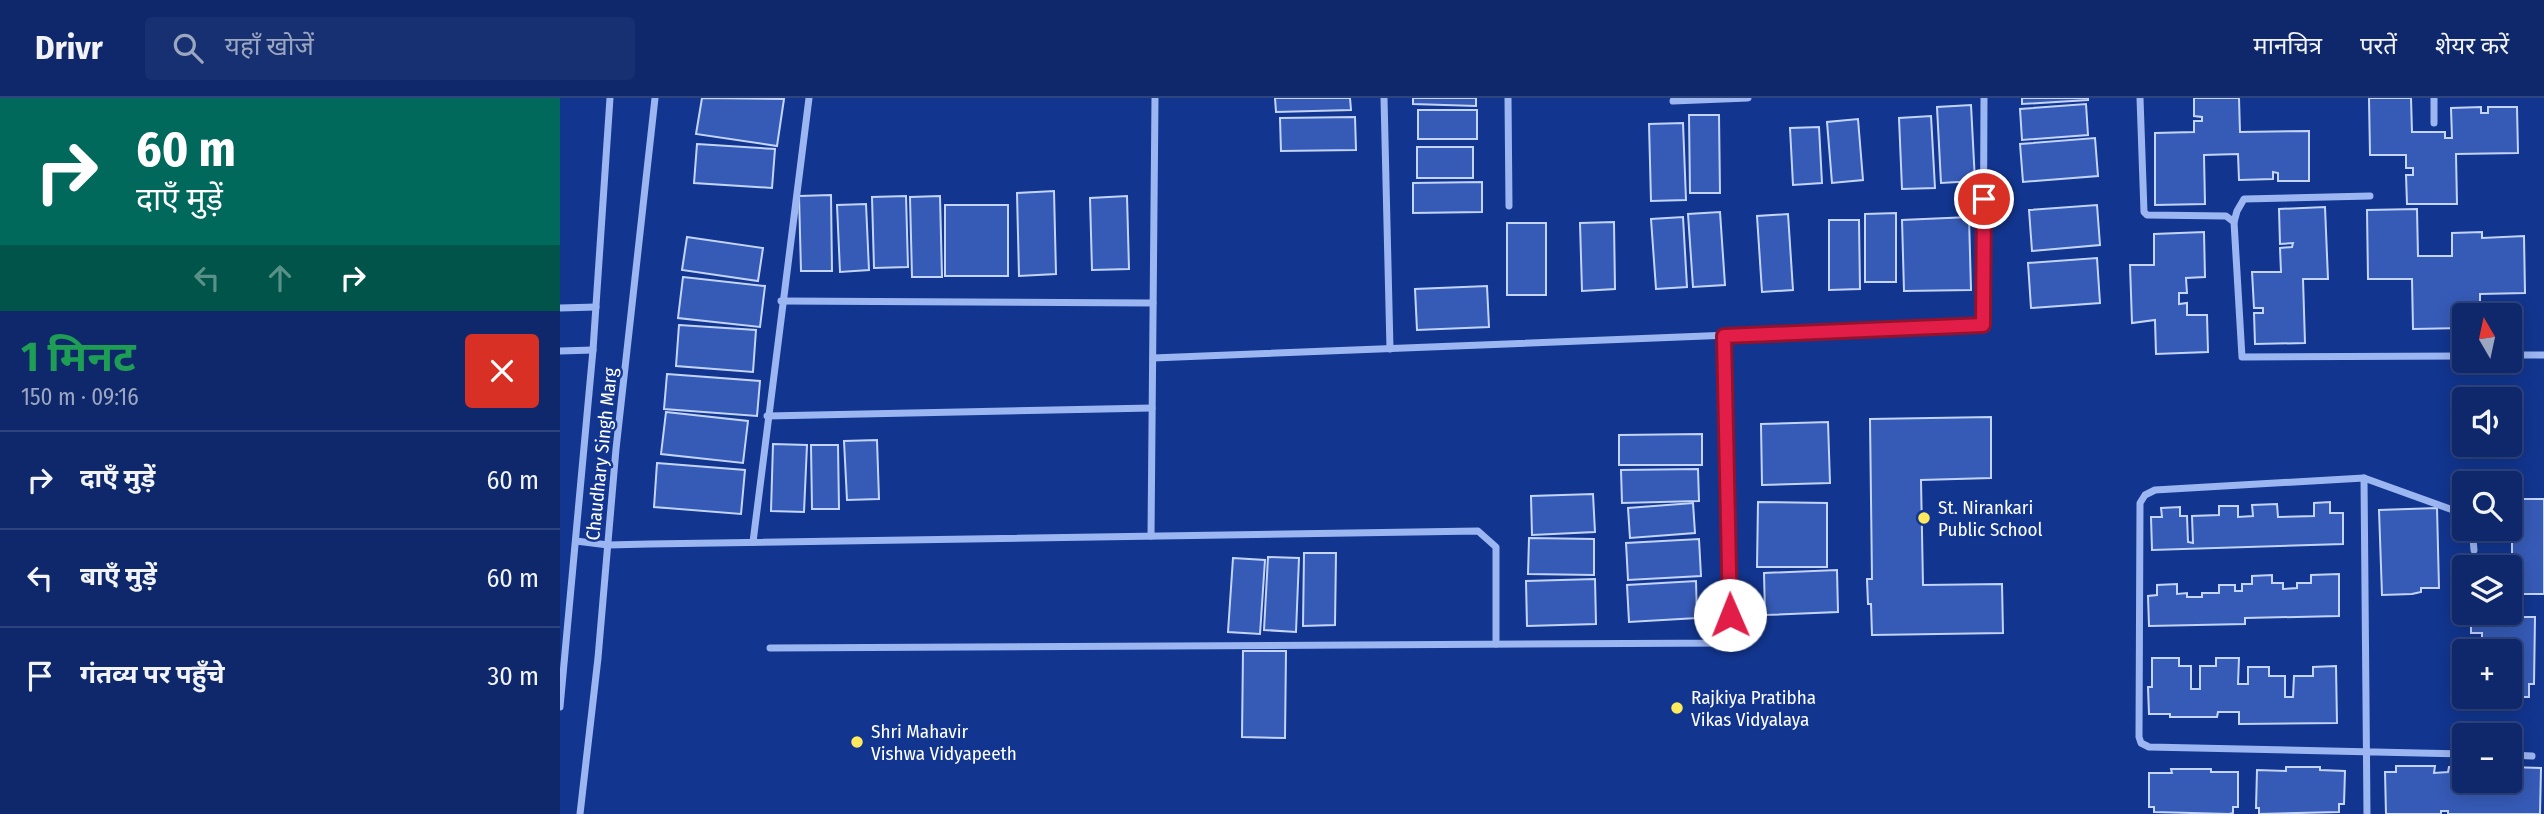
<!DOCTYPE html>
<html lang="hi">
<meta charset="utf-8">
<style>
:root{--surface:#0e286b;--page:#173071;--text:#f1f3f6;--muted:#9ba6c1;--line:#2e447e}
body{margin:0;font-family:"Fira Sans Condensed","Noto Sans Devanagari",sans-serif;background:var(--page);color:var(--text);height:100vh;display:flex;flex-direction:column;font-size:26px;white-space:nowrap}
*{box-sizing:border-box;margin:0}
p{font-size:23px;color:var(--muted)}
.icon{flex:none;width:38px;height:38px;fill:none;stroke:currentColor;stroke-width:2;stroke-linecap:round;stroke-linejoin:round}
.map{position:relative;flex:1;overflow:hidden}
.sheet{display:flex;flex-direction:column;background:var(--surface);width:560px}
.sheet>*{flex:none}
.top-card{background:#00695c;color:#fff;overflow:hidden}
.needle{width:46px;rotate:351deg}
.fabs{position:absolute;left:1892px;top:205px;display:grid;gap:14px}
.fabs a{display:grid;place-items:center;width:70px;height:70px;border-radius:7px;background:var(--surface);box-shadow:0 4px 18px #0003,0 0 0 2px var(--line);font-size:35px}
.pin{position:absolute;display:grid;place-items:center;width:60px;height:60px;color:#fff;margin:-30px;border:4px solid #fff;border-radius:50%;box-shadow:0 2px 7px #0007}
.me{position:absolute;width:77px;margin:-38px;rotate:359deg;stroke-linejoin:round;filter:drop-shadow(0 0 5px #0008)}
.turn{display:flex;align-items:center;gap:24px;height:147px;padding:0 21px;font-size:32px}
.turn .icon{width:91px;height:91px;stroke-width:2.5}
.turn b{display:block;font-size:49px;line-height:60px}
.lanes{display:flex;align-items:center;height:66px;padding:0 21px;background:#0003;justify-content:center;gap:35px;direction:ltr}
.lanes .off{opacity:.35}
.round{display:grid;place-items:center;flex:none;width:74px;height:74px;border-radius:7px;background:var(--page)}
.headline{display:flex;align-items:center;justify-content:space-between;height:119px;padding:0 21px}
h1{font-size:42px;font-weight:700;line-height:52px;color:#1e9e55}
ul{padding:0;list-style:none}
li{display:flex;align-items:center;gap:21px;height:98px;padding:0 21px;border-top:2px solid var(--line)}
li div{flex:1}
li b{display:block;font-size:26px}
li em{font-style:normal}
header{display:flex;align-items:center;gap:42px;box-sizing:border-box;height:98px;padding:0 35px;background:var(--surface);border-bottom:2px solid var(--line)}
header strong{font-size:33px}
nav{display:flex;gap:38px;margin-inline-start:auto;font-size:24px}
.search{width:490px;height:63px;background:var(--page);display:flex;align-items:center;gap:18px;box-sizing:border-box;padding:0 24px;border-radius:7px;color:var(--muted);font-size:26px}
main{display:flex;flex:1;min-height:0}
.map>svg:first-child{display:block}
.building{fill:#365bb7;stroke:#c3d4fd;stroke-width:2}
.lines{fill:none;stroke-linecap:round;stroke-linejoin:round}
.minor{stroke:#9cb6f2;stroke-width:7}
.route-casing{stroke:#92132f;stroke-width:18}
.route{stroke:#e11d48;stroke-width:12}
.poi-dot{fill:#ffe95d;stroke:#12358f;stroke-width:2.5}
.labels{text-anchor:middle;stroke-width:5;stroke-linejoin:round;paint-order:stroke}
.street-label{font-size:19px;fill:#fff;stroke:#12358f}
.poi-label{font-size:19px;fill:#fff;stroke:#12358f;text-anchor:start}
</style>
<header>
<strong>Drivr</strong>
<div class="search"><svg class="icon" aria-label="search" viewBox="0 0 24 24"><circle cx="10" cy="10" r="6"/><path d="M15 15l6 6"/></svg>यहाँ खोजें</div>
<nav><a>मानचित्र</a><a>परतें</a><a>शेयर करें</a></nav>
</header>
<main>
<section class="sheet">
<div class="top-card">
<div class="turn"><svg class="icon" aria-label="right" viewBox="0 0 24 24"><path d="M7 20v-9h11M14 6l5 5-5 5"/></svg><div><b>60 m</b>दाएँ मुड़ें</div></div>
<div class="lanes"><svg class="icon off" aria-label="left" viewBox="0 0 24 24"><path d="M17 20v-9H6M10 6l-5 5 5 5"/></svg><svg class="icon off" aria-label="ahead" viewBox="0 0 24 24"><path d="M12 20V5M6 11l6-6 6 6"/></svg><svg class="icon" aria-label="right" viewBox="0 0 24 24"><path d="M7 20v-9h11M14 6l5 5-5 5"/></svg></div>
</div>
<div class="headline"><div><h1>1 मिनट</h1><p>150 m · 09:16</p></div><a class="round" style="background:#d93025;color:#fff"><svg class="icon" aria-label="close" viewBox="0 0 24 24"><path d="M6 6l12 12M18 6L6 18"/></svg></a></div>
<ul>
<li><svg class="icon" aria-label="right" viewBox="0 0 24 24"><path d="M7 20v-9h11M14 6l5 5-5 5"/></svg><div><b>दाएँ मुड़ें</b></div><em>60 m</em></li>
<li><svg class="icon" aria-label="left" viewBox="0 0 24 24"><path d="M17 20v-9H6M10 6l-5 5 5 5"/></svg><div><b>बाएँ मुड़ें</b></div><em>60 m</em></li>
<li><svg class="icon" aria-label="arrive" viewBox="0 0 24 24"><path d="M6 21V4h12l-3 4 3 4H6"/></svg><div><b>गंतव्य पर पहुँचे</b></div><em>30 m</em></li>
</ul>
</section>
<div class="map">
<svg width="1984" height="716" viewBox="0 0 1984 716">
<rect width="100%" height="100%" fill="#12358f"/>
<g class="building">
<polygon points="142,0 224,1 217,48 136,36"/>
<polygon points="715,0 790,0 791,12 716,14"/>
<polygon points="853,0 916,0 916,8 853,6"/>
<polygon points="1462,0 1528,0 1528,2 1462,6"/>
<polygon points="1634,0 1679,0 1680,34 1749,33 1749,83 1718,83 1718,75 1713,74 1713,81 1679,82 1678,56 1644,57 1645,106 1595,107 1595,35 1634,34 1634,23 1642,23 1642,19 1634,18"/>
<polygon points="1809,0 1851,0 1852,34 1885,34 1885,40 1892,40 1891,10 1921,9 1921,15 1928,15 1928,9 1957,9 1958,55 1896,56 1897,106 1847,106 1846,77 1853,77 1853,70 1846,70 1846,57 1810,57"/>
<polygon points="1526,6 1528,37 1462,42 1460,11"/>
<polygon points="1411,7 1415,83 1381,85 1377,9"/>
<rect x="858" y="12" width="59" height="29"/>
<polygon points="1129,17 1159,17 1160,95 1130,95"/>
<polygon points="1371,18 1375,90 1342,91 1339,20"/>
<polygon points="795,19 796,52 721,53 720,20"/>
<polygon points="1298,21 1303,82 1272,85 1267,24"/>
<polygon points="1123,25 1126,102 1091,103 1089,26"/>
<polygon points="1259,29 1262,85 1233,87 1230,30"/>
<polygon points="1535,40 1538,78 1463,84 1460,46"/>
<polygon points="137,46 215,51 212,90 134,85"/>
<rect x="857" y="49" width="56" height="31"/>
<polygon points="922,84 922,114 853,115 853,85"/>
<polygon points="494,93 496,176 459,178 457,95"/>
<polygon points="271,97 272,173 241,173 239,98"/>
<polygon points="346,98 348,169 314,170 312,99"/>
<polygon points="380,98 382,179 352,179 350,99"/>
<polygon points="567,98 569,171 532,172 530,100"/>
<polygon points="306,106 309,172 280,174 277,107"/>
<rect x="385" y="107" width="63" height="71"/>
<polygon points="1537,107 1540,147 1472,153 1469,112"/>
<polygon points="1765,109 1768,181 1743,181 1745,245 1695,246 1694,215 1703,215 1703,210 1694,210 1692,174 1721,174 1720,150 1732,149 1733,145 1720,146 1719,111"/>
<polygon points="1857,111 1858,158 1892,158 1892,135 1922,134 1922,140 1964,138 1965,195 1920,196 1920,217 1904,217 1904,230 1853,231 1852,181 1808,181 1807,112"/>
<polygon points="1160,114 1165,187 1133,189 1128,116"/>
<polygon points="1336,115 1336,184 1305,184 1305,116"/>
<polygon points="1228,116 1233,192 1202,194 1197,118"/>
<polygon points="1123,119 1127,189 1096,191 1091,121"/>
<polygon points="1409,119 1411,192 1344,193 1342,122"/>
<polygon points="1269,122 1299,122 1300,191 1269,192"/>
<polygon points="1054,124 1055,191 1022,193 1020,125"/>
<rect x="947" y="125" width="39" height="72"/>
<polygon points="1644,134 1645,179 1626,180 1627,195 1619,195 1619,206 1627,205 1627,217 1647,217 1648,254 1596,256 1595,222 1572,225 1570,167 1594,167 1594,136"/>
<polygon points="127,139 203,150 198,183 122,172"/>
<polygon points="1537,160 1540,205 1471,210 1468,165"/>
<polygon points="123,179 205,188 200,229 118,220"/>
<polygon points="927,188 929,229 857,232 855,191"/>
<polygon points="119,227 196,232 193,274 116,268"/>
<polygon points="107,276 200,283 197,318 104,311"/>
<polygon points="106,314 188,323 183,365 101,356"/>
<polygon points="1431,319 1431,380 1361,382 1363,487 1442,486 1443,535 1312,537 1311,506 1308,506 1307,481 1312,481 1310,321"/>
<polygon points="1268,324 1270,385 1202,387 1201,326"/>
<polygon points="1142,336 1142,367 1059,367 1059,337"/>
<polygon points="317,342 319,401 287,402 284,343"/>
<polygon points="213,346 247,347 244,414 211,413"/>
<polygon points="251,347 278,347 279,411 252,411"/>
<polygon points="97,365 185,372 181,416 94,409"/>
<polygon points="1138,371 1139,403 1062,405 1061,372"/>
<polygon points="1033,396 1035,434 972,437 971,398"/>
<polygon points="1953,401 1984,401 1984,496 1950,496 1950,469 1944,469 1944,466 1952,466 1952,435 1944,435 1944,430 1950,430 1950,410 1954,410"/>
<polygon points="1198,404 1267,405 1267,469 1197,469"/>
<polygon points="1770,404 1770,415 1783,415 1783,446 1592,452 1591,419 1602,419 1601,410 1620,409 1620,418 1627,418 1628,444 1633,445 1632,418 1659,417 1659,408 1678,408 1678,419 1693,418 1692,407 1717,406 1718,419 1754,418 1754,405"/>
<polygon points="1133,405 1135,435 1070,440 1068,410"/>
<polygon points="1877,410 1879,490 1861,490 1861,494 1852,496 1822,497 1819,412"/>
<polygon points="969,440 1034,441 1034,477 968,476"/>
<polygon points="1139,441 1141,478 1068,482 1066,445"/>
<polygon points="744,455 776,455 775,527 743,528"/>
<polygon points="708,459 739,460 736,534 704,532"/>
<polygon points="673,460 705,462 700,536 668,534"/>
<polygon points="1277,472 1278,514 1205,517 1204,475"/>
<polygon points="1779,476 1779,518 1685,520 1685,526 1589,528 1588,498 1597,497 1597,487 1617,486 1617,496 1627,495 1627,499 1642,499 1642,495 1659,495 1659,487 1675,487 1675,493 1682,493 1682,486 1692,486 1692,478 1712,477 1712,485 1723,485 1723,491 1737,490 1737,485 1751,485 1751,477"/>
<polygon points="1035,481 1036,526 967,528 966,483"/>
<polygon points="1136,483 1137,520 1069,524 1067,487"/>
<polygon points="1950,512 1960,512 1960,519 1975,519 1974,586 1969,586 1969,599 1942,599 1950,598 1950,553 1942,553 1942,549 1922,549 1922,535 1911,535 1911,514 1950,514"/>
<polygon points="683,553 726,553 725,640 682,639"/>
<polygon points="1592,560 1619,560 1619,568 1631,568 1631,591 1640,591 1640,568 1656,568 1656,560 1679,560 1678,586 1688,586 1688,569 1709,569 1709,578 1725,578 1725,599 1733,599 1734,578 1753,578 1753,569 1776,568 1777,625 1679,626 1679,614 1658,614 1657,619 1610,619 1610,616 1589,616 1588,589 1592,589"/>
<polygon points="1836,668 1875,668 1874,675 1888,674 1889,669 1904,669 1904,682 1938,684 1950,682 1950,669 1981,670 1980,716 1888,716 1888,713 1881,713 1881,716 1826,716 1825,674 1836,674"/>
<polygon points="1726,669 1760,669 1760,672 1785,673 1784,706 1779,706 1779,714 1699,716 1699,710 1696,710 1697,672 1726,673"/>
<polygon points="1611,671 1651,671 1651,674 1678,674 1678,709 1673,709 1673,715 1669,716 1594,714 1594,709 1589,709 1589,675 1612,675"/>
</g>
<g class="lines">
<g class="minor">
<polyline points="824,0 830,251"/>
<polyline points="948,0 949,108"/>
<polyline points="1580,0 1584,114 1587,117 1666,118 1674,124 1682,259 1904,258"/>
<polyline points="1874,0 1874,25"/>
<polyline points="1113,3 1188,0"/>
<polyline points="1674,124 1677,113 1684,101 1810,98"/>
<polyline points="221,203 593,205"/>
<polyline points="0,210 36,209"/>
<polyline points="0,253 33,252"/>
<polyline points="1950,257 1984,257"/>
<polyline points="593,260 1423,227 1424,0"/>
<polyline points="207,318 592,310"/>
<polyline points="1804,380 1904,416"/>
<polyline points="1912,430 1914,452"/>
<polyline points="591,438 595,0"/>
<polyline points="16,443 48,447 89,446 918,433 936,449 936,546"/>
<polyline points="193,444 249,0"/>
<polyline points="210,550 1170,545 1164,238"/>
<polyline points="0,609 33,252 50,0"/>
<polyline points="1950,657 1972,658"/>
<polyline points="20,716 38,560 56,351 95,0"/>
<polyline points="1807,716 1804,380 1595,392 1585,397 1580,405 1579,639 1581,645 1589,649 1904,656"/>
</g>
</g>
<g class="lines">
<g class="route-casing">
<polyline id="route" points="1170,517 1164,238 1423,227 1424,101"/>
</g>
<use href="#route" class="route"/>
</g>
<g class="poi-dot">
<circle cx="1364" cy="420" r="7"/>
<circle cx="1117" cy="610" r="7"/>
<circle cx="297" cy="644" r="7"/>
</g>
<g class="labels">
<g class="street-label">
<text transform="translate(41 356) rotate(-84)" y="7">Chaudhary Singh Marg</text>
</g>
<g class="poi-label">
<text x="1378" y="416">St. Nirankari<tspan x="1378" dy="22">Public School</tspan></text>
<text x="1131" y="606">Rajkiya Pratibha<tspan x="1131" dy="22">Vikas Vidyalaya</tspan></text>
<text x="311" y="640">Shri Mahavir<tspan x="311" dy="22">Vishwa Vidyapeeth</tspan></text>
</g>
</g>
</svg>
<div class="fabs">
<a><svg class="needle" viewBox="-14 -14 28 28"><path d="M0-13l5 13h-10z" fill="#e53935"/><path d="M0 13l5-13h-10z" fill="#9ba6c1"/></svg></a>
<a><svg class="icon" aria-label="sound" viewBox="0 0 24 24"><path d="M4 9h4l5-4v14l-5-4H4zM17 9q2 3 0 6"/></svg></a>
<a><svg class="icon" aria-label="search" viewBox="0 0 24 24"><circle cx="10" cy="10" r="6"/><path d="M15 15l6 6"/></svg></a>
<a><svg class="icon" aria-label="layers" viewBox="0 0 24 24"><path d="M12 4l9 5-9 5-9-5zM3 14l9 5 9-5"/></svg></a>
<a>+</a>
<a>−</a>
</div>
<div class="pin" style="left:1424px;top:101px;background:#d93025"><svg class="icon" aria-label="arrive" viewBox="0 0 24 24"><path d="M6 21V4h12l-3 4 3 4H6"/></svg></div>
<svg class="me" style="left:1170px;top:517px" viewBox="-20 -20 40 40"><circle r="19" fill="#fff"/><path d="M0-13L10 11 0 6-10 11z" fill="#e11d48"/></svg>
</div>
</main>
